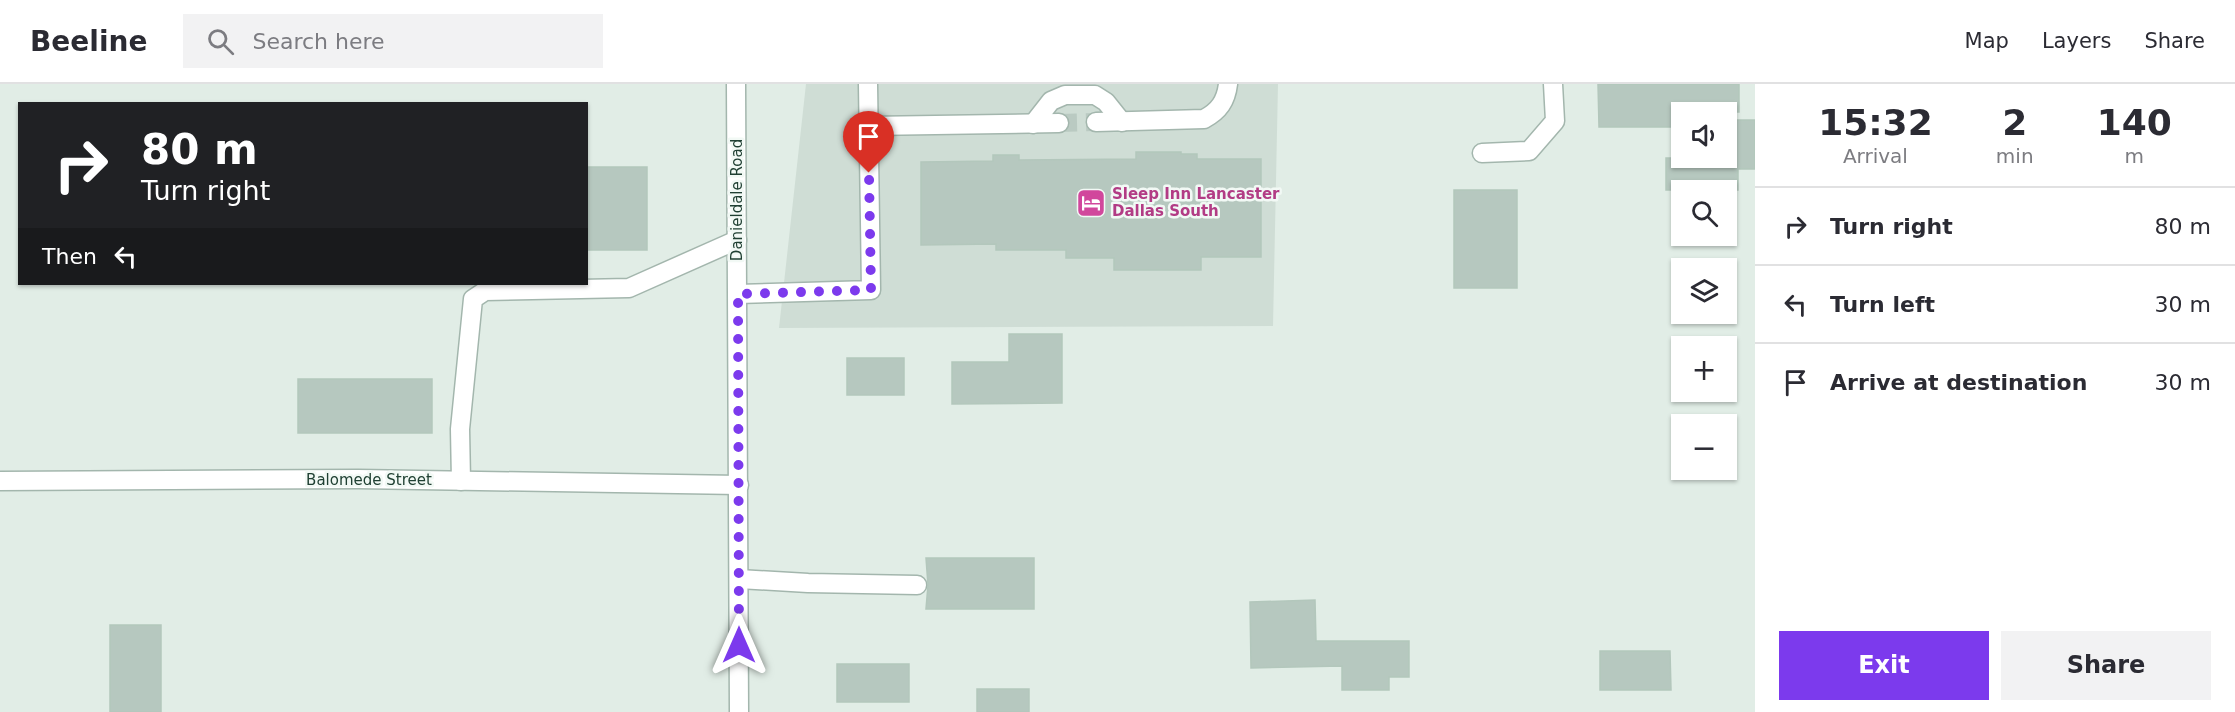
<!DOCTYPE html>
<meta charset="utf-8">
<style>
:root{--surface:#fff;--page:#f2f2f3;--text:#2b2b33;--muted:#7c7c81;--line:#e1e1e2;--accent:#7c3aed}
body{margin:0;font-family:"DejaVu Sans",sans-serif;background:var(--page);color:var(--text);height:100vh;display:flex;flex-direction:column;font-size:22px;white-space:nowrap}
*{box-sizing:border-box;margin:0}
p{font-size:20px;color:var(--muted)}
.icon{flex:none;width:33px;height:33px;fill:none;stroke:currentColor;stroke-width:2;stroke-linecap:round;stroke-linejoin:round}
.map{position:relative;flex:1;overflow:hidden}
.panel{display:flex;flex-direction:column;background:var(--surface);width:480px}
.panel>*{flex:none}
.banner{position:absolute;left:18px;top:18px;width:570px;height:183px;border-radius:0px;box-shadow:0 2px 4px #0004;background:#202124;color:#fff;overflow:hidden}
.buttons{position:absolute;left:1671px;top:18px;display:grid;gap:12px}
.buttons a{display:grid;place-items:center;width:66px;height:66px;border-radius:0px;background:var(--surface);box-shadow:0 2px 4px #0004;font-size:30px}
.pin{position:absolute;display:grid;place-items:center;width:51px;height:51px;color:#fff;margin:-62px -26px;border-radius:50% 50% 50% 0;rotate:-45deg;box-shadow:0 0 6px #0007}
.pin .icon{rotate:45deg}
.me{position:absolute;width:66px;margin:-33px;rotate:0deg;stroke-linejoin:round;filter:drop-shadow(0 0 4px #0008)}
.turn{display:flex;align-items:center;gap:21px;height:126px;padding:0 24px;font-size:27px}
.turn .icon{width:78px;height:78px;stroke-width:2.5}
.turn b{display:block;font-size:42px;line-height:51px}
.then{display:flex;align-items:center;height:57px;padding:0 24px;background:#0003;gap:12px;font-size:22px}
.eta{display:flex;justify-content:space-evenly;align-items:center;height:102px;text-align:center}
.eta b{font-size:36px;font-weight:700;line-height:42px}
.action{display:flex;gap:12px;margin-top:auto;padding:12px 24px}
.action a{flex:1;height:69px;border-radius:0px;background:var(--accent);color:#fff;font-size:24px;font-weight:700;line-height:69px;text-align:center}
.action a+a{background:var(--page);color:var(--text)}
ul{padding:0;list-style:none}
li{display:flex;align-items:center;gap:18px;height:78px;padding:0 24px;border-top:2px solid var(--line)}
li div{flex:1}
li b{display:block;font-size:22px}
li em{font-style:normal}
header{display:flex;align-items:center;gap:36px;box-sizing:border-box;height:84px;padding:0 30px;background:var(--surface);border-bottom:2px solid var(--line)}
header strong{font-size:28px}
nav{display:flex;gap:33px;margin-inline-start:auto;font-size:21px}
.search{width:420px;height:54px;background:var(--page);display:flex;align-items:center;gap:15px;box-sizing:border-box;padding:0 21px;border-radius:0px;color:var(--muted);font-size:22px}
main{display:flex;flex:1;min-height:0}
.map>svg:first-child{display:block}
.built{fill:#cfddd5}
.building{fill:#b6c8bf;stroke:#b3c7bc;stroke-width:1.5}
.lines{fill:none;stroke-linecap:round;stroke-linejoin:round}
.minor-tunnel{stroke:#bacac2;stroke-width:18;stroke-dasharray:18 9;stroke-linecap:butt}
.minor-casing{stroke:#a3b6ad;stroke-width:21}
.minor{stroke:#fff;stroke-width:18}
.route{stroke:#7c3aed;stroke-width:10;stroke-dasharray:0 18}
.labels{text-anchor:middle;stroke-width:5;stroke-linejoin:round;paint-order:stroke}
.hotel-label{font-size:15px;font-weight:bold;fill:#b23c85;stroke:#f2f9f5;text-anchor:start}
.street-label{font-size:15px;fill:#204033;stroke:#f2f9f5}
</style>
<header>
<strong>Beeline</strong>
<div class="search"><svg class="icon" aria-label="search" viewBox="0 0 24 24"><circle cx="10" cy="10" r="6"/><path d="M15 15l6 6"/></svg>Search here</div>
<nav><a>Map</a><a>Layers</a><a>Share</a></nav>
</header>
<main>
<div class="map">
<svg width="1755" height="628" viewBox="0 0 1755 628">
<rect width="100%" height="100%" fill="#e1ede6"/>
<polygon class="built" points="806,0 1278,0 1273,242 779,244"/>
<g class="building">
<polygon points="1598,0 1739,0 1739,28 1682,28 1682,43 1599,43"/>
<polygon points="1726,36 1755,36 1755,85 1738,85 1738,106 1666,106 1666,74 1726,74"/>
<polygon points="1136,68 1181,68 1181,70 1197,70 1197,75 1261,75 1261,173 1201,173 1201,186 1114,186 1114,174 1066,174 1066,166 996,166 996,160 921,161 921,78 993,77 993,71 1019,71 1019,76 1136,75"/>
<rect x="586" y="83" width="61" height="83"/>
<rect x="1454" y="106" width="63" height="98"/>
<polygon points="1009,250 1062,250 1062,319 952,320 952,278 1009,278"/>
<rect x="847" y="274" width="57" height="37"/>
<rect x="298" y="295" width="134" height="54"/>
<polygon points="926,474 1034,474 1034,525 926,525 928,501"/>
<polygon points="1315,516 1316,557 1409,557 1409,593 1389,593 1389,606 1342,606 1342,582 1251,584 1250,518"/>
<rect x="110" y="541" width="51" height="87"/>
<polygon points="1600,567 1670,567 1671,606 1600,606"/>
<rect x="837" y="580" width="72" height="38"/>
<rect x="977" y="605" width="52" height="23"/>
</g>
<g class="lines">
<polyline class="minor-tunnel" points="1059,39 1096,38"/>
<g class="minor-casing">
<g id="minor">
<polyline points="736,0 739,628"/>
<path d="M1096 38 1204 35C1219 27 1226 17 1228 0"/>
<polyline points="1033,40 1051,17 1065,11 1095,11 1106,18 1122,38"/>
<polyline points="869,42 1059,39"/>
<polyline points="1482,69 1529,67 1555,37 1553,0"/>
<polyline points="738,210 871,206 868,0"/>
<polyline points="0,397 358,395 739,401"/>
<polyline points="461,397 460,345 473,215 485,207 629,204 737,156"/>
<polyline points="739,495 808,499 917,501"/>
</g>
</g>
<use href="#minor" class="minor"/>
</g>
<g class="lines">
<polyline class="route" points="739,561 738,210 871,206 869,89"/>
</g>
<defs>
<g id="hotel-square" transform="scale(1.5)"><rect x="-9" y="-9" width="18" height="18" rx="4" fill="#d1479c" stroke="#f2f9f5"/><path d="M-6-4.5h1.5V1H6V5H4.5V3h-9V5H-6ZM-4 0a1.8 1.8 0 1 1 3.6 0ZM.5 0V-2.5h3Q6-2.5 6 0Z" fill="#fff"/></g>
</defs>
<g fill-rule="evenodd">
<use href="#hotel-square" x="1091" y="119"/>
</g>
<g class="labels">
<g class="hotel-label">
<text x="1112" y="115">Sleep Inn Lancaster<tspan x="1112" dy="17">Dallas South</tspan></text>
</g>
<g class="street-label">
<text transform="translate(737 116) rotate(-90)" y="5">Danieldale Road</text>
<text x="369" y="401">Balomede Street</text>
</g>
</g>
</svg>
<div class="buttons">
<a><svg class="icon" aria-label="sound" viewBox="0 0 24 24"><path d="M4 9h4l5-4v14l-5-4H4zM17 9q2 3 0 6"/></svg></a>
<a><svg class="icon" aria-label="search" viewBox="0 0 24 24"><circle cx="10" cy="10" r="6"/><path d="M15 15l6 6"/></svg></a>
<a><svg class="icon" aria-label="layers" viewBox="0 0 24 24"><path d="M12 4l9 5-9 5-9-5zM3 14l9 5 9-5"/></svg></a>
<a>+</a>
<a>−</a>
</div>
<div class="pin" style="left:869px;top:89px;background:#d93025"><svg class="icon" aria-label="arrive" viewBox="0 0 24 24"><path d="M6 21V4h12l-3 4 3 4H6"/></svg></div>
<svg class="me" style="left:739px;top:561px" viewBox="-20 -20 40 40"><path d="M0-17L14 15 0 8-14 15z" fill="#7c3aed" stroke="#fff" stroke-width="4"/></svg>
<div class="banner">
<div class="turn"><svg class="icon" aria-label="right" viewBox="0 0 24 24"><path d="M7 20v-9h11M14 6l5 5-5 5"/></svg><div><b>80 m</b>Turn right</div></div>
<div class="then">Then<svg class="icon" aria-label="left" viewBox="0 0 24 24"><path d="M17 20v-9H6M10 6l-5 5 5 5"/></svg></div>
</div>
</div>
<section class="panel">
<div class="eta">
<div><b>15:32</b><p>Arrival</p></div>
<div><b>2</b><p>min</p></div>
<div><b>140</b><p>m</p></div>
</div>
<ul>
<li><svg class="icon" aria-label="right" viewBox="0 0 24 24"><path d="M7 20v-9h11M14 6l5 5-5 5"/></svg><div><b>Turn right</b></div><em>80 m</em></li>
<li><svg class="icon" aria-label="left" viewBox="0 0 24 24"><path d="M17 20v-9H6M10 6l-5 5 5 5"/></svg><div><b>Turn left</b></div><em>30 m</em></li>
<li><svg class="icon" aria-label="arrive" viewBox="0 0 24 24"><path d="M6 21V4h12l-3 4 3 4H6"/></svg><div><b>Arrive at destination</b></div><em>30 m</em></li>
</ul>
<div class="action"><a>Exit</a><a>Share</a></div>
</section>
</main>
